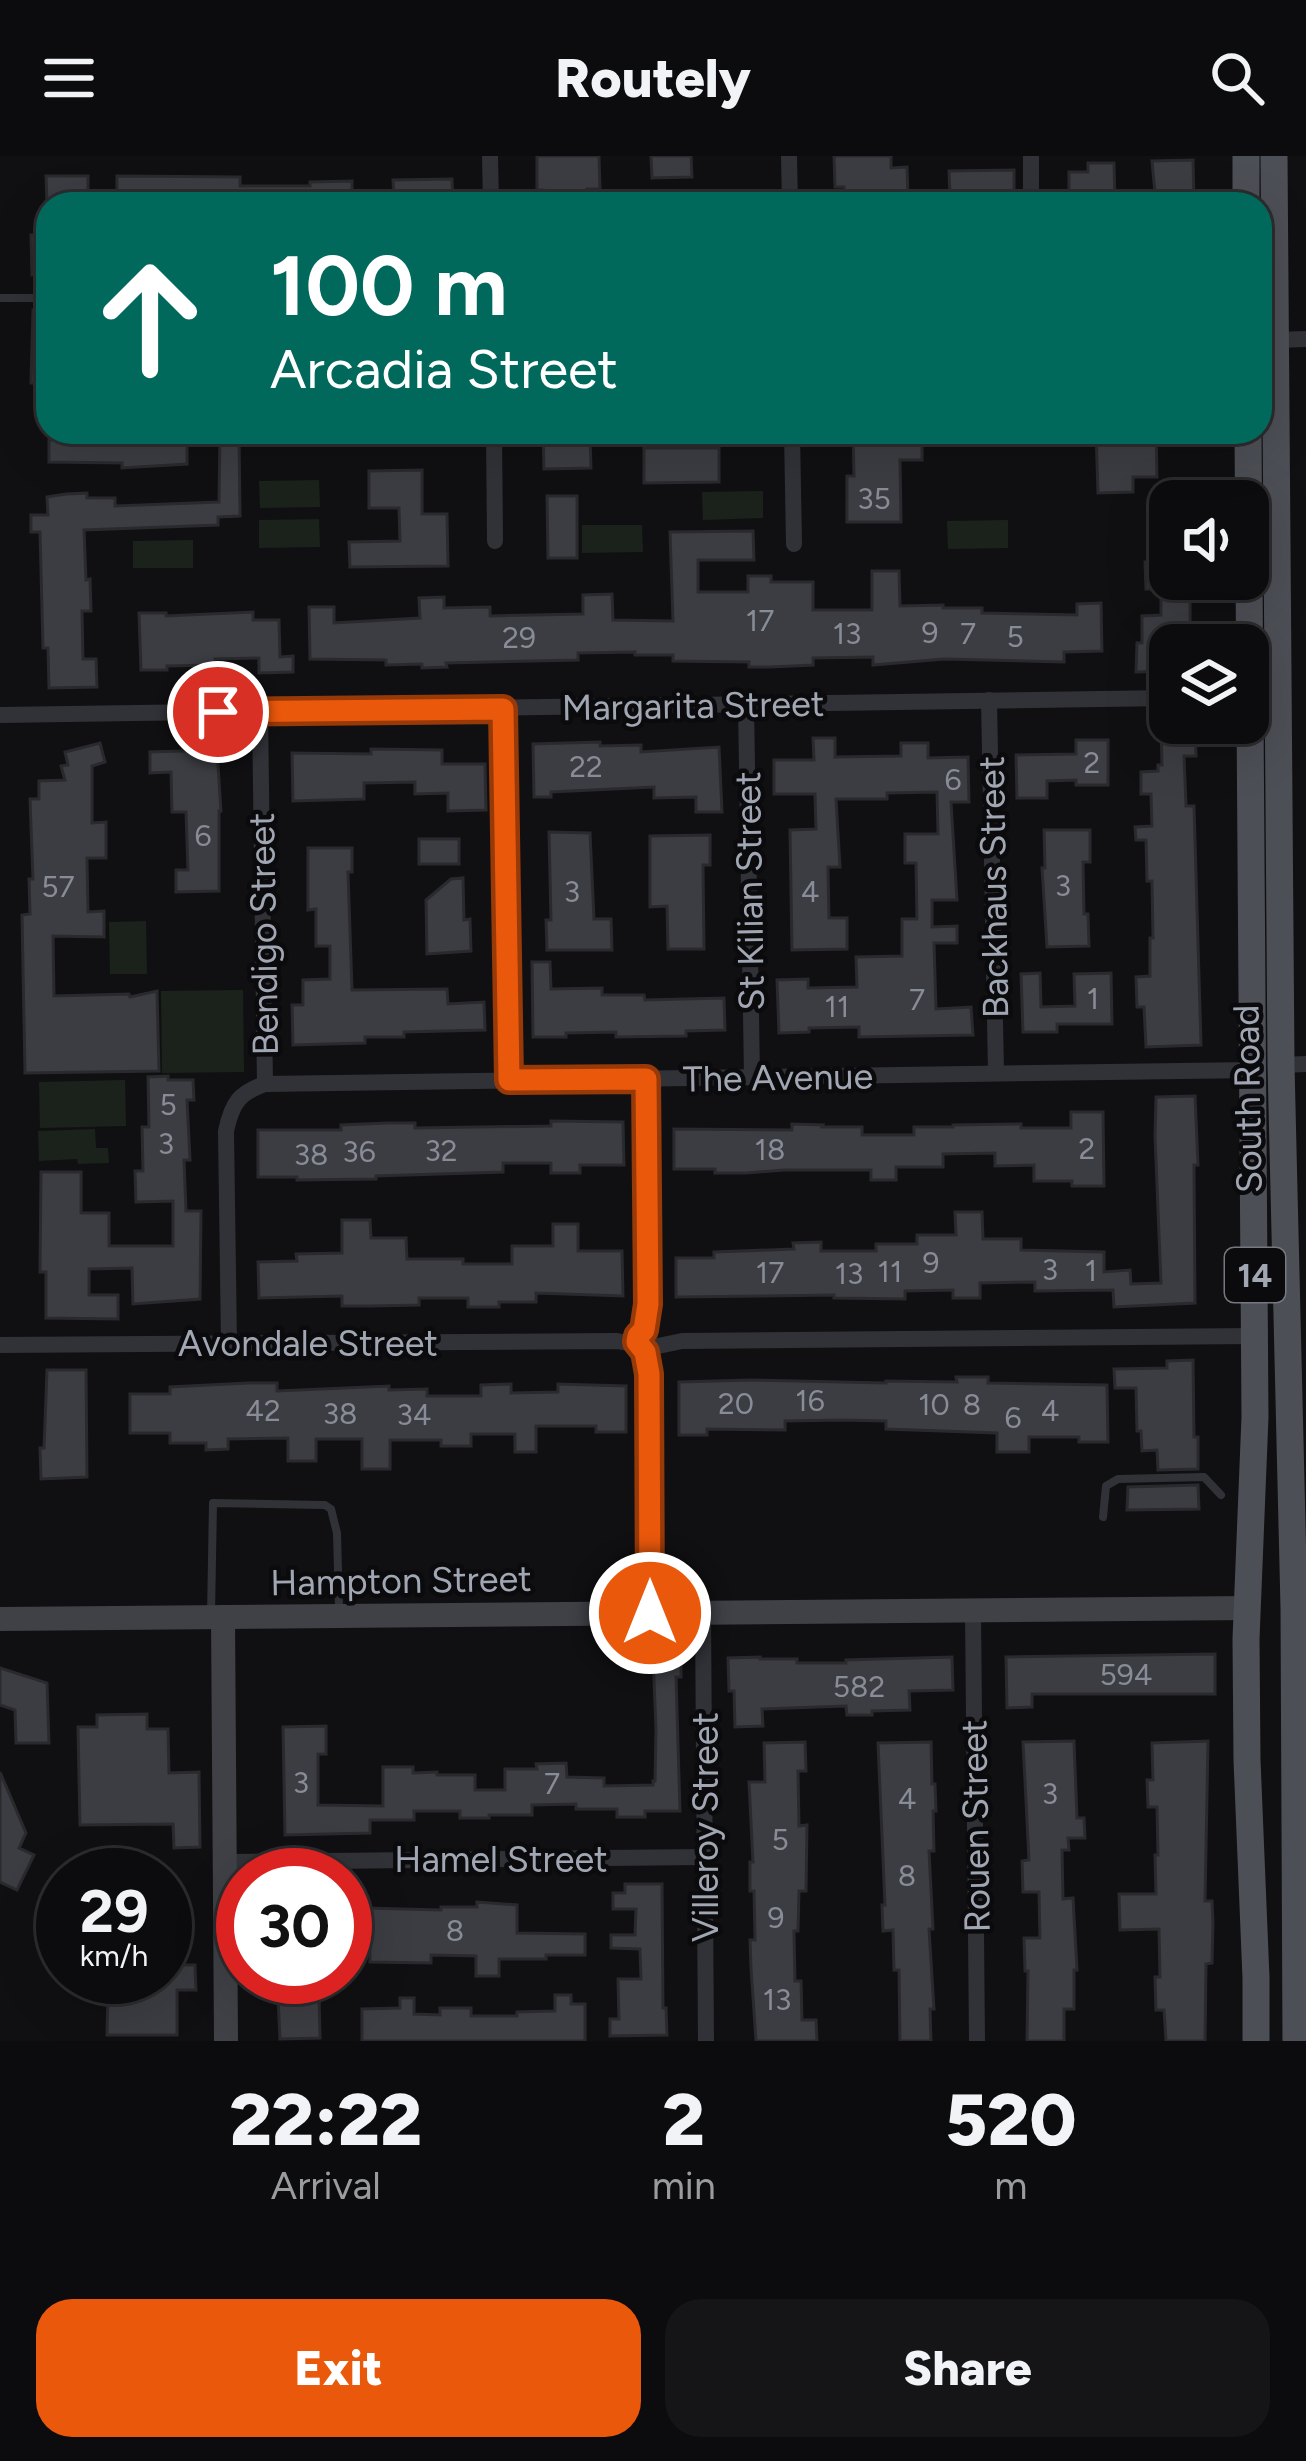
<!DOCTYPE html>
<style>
:root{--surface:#0c0c0e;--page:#151517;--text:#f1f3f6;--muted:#9a9b9e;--line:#2c2c2e;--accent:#ea580c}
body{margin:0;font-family:Figtree,sans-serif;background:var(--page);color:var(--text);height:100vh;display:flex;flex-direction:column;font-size:45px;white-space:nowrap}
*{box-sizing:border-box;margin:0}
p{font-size:39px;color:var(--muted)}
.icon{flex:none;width:66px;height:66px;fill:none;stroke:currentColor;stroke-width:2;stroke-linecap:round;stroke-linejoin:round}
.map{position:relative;height:1885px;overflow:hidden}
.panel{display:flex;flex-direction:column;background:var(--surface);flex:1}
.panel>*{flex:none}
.top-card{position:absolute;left:36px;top:36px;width:1236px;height:252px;border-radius:36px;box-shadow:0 12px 48px #0002,0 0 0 3px var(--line);background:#00695c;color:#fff;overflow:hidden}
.tools{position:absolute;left:1149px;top:324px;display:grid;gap:24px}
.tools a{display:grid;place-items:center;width:120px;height:120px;border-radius:24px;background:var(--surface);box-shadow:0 12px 48px #0002,0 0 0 3px var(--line);font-size:60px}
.speed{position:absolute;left:36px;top:1692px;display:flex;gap:24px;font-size:60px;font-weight:700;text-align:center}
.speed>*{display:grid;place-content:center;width:156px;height:156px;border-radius:50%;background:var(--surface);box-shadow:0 12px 48px #0002,0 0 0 3px var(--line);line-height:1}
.speed small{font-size:30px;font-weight:400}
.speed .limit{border:18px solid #d22;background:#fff;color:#111}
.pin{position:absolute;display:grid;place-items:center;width:102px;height:102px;color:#fff;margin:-51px;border:6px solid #fff;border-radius:50%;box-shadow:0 3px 12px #0007}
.me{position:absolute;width:132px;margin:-66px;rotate:0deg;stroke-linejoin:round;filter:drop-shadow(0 0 9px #0008)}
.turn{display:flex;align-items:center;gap:42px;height:252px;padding:0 36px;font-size:54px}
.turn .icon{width:156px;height:156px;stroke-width:2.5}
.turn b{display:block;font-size:84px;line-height:102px}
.eta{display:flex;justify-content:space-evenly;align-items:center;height:204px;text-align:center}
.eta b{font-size:72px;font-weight:800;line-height:84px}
.action{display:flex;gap:24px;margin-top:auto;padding:24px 36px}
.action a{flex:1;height:138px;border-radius:36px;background:var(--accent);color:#fff;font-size:48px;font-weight:800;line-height:138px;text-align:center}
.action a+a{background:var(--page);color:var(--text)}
header{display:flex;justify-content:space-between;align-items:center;height:156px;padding:0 36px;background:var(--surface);font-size:54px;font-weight:800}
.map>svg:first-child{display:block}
.green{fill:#1b221b}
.building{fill:#3c3d42;stroke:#2a2a2e;stroke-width:3}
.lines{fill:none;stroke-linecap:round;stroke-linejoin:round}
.lane{stroke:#313237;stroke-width:8}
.street{stroke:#313237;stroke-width:16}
.secondary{stroke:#3f4147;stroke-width:24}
.primary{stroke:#4d4f56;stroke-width:27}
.route-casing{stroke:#983908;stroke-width:30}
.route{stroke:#ea580c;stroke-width:21}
.labels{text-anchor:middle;stroke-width:9;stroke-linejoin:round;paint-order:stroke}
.number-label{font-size:30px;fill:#888c97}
.shield{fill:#0b0b0d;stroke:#747881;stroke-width:3}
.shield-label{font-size:33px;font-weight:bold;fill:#a1a6b3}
.street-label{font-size:36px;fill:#a1a6b3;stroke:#0b0b0d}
</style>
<header><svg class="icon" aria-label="menu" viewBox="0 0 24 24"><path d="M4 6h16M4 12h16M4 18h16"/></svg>Routely<svg class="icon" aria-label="search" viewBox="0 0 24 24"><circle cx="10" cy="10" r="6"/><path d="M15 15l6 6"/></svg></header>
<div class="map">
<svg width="1306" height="1885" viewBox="0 0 1306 1885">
<rect width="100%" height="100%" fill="#101012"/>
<g class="green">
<polygon points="319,324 320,351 260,352 259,325"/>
<polygon points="763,335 763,362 703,364 702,336"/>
<polygon points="319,363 320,391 259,392 259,364"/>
<polygon points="1008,364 1008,392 948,393 947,365"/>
<polygon points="582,369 642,369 643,396 582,397"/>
<polygon points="193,384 193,412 133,412 133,385"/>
<polygon points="146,765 147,818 110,818 109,766"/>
<polygon points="243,834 244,916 162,917 161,835"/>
<polygon points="125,924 126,970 40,972 39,926"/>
<polygon points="95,973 96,992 108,992 109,1007 78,1008 77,1003 39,1005 38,975"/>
</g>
<g class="building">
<polygon points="537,0 599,0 600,33 587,33 587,48 543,48 543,34 537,34"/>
<polygon points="651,0 691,0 692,21 652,22"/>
<polygon points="834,0 891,0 891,12 907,11 908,39 844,41 844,31 835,31"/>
<polygon points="1193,4 1194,48 1156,48 1152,5"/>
<polygon points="1088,7 1114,7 1115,48 1069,48 1069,16 1088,16"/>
<polygon points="1014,14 1014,38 1000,39 1000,48 985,48 985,39 950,40 949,15"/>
<polygon points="46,20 88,20 88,48 47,48"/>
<polygon points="117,20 240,21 240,30 310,30 310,26 352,25 352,48 117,48"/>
<polygon points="452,23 453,47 394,47 393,24"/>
<polygon points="48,78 48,118 32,119 31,79"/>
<polygon points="33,154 48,154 48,227 31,227"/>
<polygon points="53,276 116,276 117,289 157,289 157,285 174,284 173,276 187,276 187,308 122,312 122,307 49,306 49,284 53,284"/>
<polygon points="220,276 239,276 240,360 218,361 218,369 84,374 86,424 90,423 91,455 82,455 83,503 96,503 97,531 49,532 48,492 43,492 40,376 31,376 31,359 48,359 47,341 66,338 87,337 87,342 115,342 115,350 219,346"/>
<polygon points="543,276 590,276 591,312 544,313"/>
<polygon points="853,276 889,276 889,283 922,283 922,304 900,304 901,366 847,366 847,320 854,320"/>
<polygon points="1096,276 1156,276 1157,321 1133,321 1133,336 1098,337"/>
<polygon points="644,292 719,292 719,326 644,327"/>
<polygon points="422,314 422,358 447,358 448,410 350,411 349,386 400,385 399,352 369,352 369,315"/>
<polygon points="547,340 577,340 577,402 548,402"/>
<polygon points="753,375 754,404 698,404 698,436 748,436 748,420 771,420 771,426 813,426 813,454 872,454 872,415 899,415 900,450 943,449 943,452 982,452 982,457 1077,459 1077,448 1101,447 1102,495 1064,496 1064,506 944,503 873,509 873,501 813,502 813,509 771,511 749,511 749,506 673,505 673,499 635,499 635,496 578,497 578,504 446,507 447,511 422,512 422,508 386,509 386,504 310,503 309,451 334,451 334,467 420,462 419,442 444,441 444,452 490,451 490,460 583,458 583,439 612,438 613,464 673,465 670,376"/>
<polygon points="1170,405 1170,423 1190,423 1190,489 1170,489 1170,515 1136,516 1137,487 1142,487 1142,460 1161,459 1161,433 1146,433 1145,406"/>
<polygon points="253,456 253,464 279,464 280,501 293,500 293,516 259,517 259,502 215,503 215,509 167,510 167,514 141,514 139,457 166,457 166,460"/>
<polygon points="1161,567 1195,567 1196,600 1184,600 1186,650 1194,650 1201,889 1146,891 1144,851 1137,851 1136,821 1150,820 1150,782 1153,782 1152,725 1147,725 1146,684 1136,684 1135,671 1152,670 1151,638 1141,638 1141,616 1158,615 1158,609 1162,609"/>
<polygon points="813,582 835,582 835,601 901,600 901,587 928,587 928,602 968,601 969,646 951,646 957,744 932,744 932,771 957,770 957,787 934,787 936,853 971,851 973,879 859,881 859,871 809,872 809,876 779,877 777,824 808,823 808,832 857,831 856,801 902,800 902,763 917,763 916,707 905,707 905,678 938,678 937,636 887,637 887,643 836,643 840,711 828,711 829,762 847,762 847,793 792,794 790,674 816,673 815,638 774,638 774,604 814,604"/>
<polygon points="1076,584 1108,584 1108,629 1076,629 1076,624 1047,625 1047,642 1017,642 1016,599 1076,598"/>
<polygon points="600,586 600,590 641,589 641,596 719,591 722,656 696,656 696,641 654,642 654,631 551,636 551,641 534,641 533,588"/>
<polygon points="100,587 105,606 92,610 92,667 106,666 106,702 87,702 88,756 104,755 104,781 53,780 54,840 129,838 130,841 157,835 159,915 25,917 22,759 30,758 29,723 33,723 30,643 39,643 39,625 65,624 61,610 68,609 65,596"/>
<polygon points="371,593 442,594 442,608 485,608 486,654 448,655 448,637 415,638 415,626 364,627 364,643 293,645 292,597 371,598"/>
<polygon points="217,594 221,655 219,655 219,735 176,736 176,714 188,714 186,656 172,656 171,616 150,617 150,596"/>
<polygon points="1044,674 1090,674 1090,706 1083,706 1084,758 1088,758 1089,790 1047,791 1042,712 1045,712"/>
<polygon points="549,676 590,677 594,763 611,763 612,794 547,794 546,764 551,764"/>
<polygon points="710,679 710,709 703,709 704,793 668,793 667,750 650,751 650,680"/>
<rect x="419" y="683" width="40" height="25"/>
<polygon points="308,692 352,692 352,716 348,716 352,834 447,833 448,848 484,846 485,874 404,876 404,881 365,881 365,887 293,889 292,849 303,849 303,824 330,823 330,790 316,790 316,753 308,754"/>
<polygon points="463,722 464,764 470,763 471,795 427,798 426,744 451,723"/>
<polygon points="532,806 550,806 551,833 602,832 602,839 644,839 645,844 724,842 725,874 686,875 686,880 616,881 616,876 566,877 566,881 533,881"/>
<polygon points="1040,817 1041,851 1075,850 1074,818 1111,817 1112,868 1057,868 1057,876 1023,876 1021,818"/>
<polygon points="168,920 168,924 193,924 194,944 187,944 190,1004 184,1004 186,1055 201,1055 200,1143 133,1148 132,1112 89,1113 89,1139 118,1139 118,1163 46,1162 46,1116 40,1116 41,1016 81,1016 81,1057 109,1057 109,1090 173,1090 173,1045 136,1046 135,1015 143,1015 142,971 149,971 148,921"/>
<polygon points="1195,940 1198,1009 1194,1009 1195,1147 1114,1151 1113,1134 1035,1135 1035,1126 980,1127 980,1142 953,1142 953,1134 905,1135 905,1143 834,1142 834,1139 676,1141 676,1102 714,1102 714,1096 794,1093 793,1087 821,1086 821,1095 876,1095 876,1088 917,1088 917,1079 956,1079 955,1056 982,1056 983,1083 1021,1083 1021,1094 1104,1096 1104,1116 1130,1114 1131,1128 1161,1127 1155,980 1156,941"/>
<polygon points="1071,956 1103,956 1104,1030 1072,1030 1072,1025 1034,1025 1034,1009 995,1010 995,997 943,998 943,1011 896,1011 896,1024 871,1024 871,1014 785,1014 746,1017 715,1017 715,1013 674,1013 674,973 792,974 792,968 823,969 822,971 862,971 862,979 914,979 914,971 953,971 953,969 1021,968 1021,972 1071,972"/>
<polygon points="551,965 623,966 624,1009 580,1009 580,1017 551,1017 551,1007 503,1007 503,1016 376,1020 376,1023 297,1024 297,1021 258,1021 258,974 341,974 341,969 387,967 415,967 415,972 551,970"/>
<polygon points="342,1064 370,1064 371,1082 406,1082 407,1103 463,1103 463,1108 512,1108 512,1090 553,1090 553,1068 578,1068 578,1095 622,1095 623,1140 536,1137 536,1146 499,1146 499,1151 468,1151 468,1142 419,1142 419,1149 371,1150 342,1150 342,1140 259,1142 258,1106 297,1105 296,1098 342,1097"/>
<polygon points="1193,1204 1194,1281 1198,1281 1198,1313 1158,1314 1157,1294 1142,1295 1141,1275 1137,1275 1136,1232 1115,1232 1114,1213 1167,1212 1167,1205"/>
<polygon points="47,1214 86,1214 87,1321 41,1323 40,1292 44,1292"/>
<polygon points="956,1221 988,1221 988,1227 1107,1229 1108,1286 1079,1286 1079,1281 1029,1281 1029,1296 997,1296 997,1277 886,1273 886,1265 843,1264 785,1265 785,1274 707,1273 707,1279 679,1279 679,1226 751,1224 886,1227 886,1225 957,1226"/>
<polygon points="248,1227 277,1227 277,1235 389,1230 389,1234 427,1233 427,1240 481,1240 481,1229 511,1228 511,1237 558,1236 558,1228 626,1230 626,1276 596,1276 596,1270 536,1270 536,1296 515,1296 515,1278 471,1278 471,1290 441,1290 441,1284 390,1284 390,1313 362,1313 362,1283 316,1283 316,1305 288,1305 288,1282 228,1283 228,1293 206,1294 206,1287 170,1287 170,1277 130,1277 130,1238 170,1238 170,1231"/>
<polygon points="1198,1329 1199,1353 1127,1354 1128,1331"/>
<polygon points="1215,1498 1215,1538 1032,1538 1032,1551 1007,1552 1006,1501"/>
<polygon points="653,1500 681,1500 681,1521 676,1521 680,1655 645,1655 645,1661 617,1661 617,1653 576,1653 576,1648 532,1649 532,1659 489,1659 489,1662 460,1662 460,1655 414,1655 414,1664 370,1664 370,1677 285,1679 283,1571 326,1570 326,1598 318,1598 318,1649 383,1650 383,1611 413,1611 413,1617 437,1616 437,1619 475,1619 475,1634 505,1634 505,1613 537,1613 536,1608 566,1607 567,1621 604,1622 604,1630 653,1629 653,1625 655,1625 656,1573"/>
<polygon points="760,1501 760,1503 797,1503 797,1507 846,1507 846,1504 952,1501 953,1534 909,1535 910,1554 872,1555 872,1559 847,1559 846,1550 762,1553 763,1570 735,1571 734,1535 729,1535 728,1502"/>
<polygon points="0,1512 47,1527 49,1587 16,1587 15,1554 0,1549"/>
<polygon points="147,1558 147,1573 168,1573 169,1617 199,1616 200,1691 174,1692 173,1668 80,1669 78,1571 97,1571 97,1559"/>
<polygon points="1074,1585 1077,1662 1084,1662 1085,1682 1068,1682 1069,1694 1062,1694 1063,1743 1073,1742 1077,1814 1074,1814 1074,1853 1064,1853 1064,1885 1027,1885 1028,1815 1025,1815 1024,1782 1040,1782 1039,1736 1023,1736 1022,1705 1029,1704 1023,1586"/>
<polygon points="1208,1585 1205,1745 1212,1745 1213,1767 1212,1807 1206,1808 1205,1885 1166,1885 1164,1854 1156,1854 1155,1821 1160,1821 1159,1773 1120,1774 1119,1738 1156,1738 1155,1699 1158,1699 1157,1651 1148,1651 1147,1624 1153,1624 1152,1587"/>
<polygon points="805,1586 806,1615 798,1615 799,1670 807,1669 806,1735 799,1735 798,1775 794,1775 795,1825 801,1825 802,1864 816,1864 817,1885 756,1885 751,1812 750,1784 755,1784 754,1735 750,1735 750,1706 753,1706 749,1626 765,1626 764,1587"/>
<polygon points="931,1586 932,1628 935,1628 936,1655 933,1655 934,1695 929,1695 933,1773 929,1773 934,1853 930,1853 931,1885 900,1885 899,1814 894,1814 893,1774 883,1775 882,1749 885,1749 878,1587"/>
<polygon points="0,1616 26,1677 19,1692 34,1699 17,1734 0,1726"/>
<polygon points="625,1728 662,1728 663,1852 666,1852 667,1879 610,1880 610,1863 619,1863 618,1823 641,1823 640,1793 611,1792 611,1779 635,1779 636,1753 613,1753 613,1737 625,1737"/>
<polygon points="477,1746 517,1749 517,1777 585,1778 585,1799 546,1799 546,1803 499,1803 499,1820 476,1820 476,1800 431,1799 431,1807 370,1806 370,1785 365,1785 365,1752 441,1754 441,1751 477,1751"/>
<polygon points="165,1809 195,1809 196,1834 177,1834 177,1879 107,1879 108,1835 103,1835 103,1821 165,1821"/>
<polygon points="277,1821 327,1821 327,1837 319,1837 320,1882 280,1883"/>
<polygon points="555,1839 571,1839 571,1848 585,1848 585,1885 362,1885 362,1853 400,1852 400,1842 414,1842 414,1858 440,1859 440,1852 471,1852 471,1860 517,1860 517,1856 555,1855"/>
</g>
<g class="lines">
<g class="lane">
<polyline points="0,142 48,142"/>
<polyline points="1103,1361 1106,1330 1118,1323 1204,1321 1221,1339"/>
<polyline points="211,1459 213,1347 325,1349 331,1353 337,1377 339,1454"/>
</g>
<g class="street">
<polyline points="490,0 491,48"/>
<polyline points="789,0 790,48"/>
<polyline points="1031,48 1031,0"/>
<polyline points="1276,184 1306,183"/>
<polyline points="494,276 495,385"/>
<polyline points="792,276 794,388"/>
<polyline points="989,544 996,917"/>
<polyline points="746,548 752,921"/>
<polyline points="503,553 509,924"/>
<polyline points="260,556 265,928"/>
<polyline points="0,559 1170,542"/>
<polyline points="1281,909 1306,908"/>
<polyline points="644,1175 648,1148 646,923"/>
<path d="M229 1188 226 975C232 947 239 937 265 928L1253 914"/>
<polyline points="0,1189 617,1185 638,1189"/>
<polyline points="658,1190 682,1185 1255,1180"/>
<polyline points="645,1195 649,1218 650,1457"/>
<polyline points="973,1454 977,1885"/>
<polyline points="703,1457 706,1885"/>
<polyline points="225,1706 705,1701"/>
</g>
<g class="secondary">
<polyline points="223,1461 226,1885"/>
<polyline points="0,1463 1248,1452"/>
</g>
<g class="primary">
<polyline points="1246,0 1246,48"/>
<polyline points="1274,0 1281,909 1294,1452 1296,1885"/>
<polyline points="1248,276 1255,1261 1246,1483 1247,1604 1256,1822 1256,1885"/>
</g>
</g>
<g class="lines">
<g class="route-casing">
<polyline id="route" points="218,556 503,553 509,924 646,923 648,1148 644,1174 638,1180 637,1186 645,1196 649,1218 650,1457"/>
</g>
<use href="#route" class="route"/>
</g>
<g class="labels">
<g class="number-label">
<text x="874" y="353">35</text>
<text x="760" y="475">17</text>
<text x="930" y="487">9</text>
<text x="847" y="488">13</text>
<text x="968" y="488">7</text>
<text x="1015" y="491">5</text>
<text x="519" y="492">29</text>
<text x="1092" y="617">2</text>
<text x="586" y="621">22</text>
<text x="953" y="634">6</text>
<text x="203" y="690">6</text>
<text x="1063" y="740">3</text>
<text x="58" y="741">57</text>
<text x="572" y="746">3</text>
<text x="810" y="746">4</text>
<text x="1093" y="853">1</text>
<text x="917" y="854">7</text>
<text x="837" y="861">11</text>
<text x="168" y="959">5</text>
<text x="166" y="998">3</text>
<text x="1087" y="1003">2</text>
<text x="770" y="1004">18</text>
<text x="441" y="1005">32</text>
<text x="359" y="1006">36</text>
<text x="311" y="1009">38</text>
<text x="931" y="1117">9</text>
<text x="1050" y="1124">3</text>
<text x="1091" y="1125">1</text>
<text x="890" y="1126">11</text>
<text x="770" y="1127">17</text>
<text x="849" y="1128">13</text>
<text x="810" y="1255">16</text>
<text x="736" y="1258">20</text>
<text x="934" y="1259">10</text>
<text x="972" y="1259">8</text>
<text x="263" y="1265">42</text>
<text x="1050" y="1265">4</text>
<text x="340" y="1268">38</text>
<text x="414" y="1269">34</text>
<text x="1013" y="1272">6</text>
<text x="1126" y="1529">594</text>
<text x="859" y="1541">582</text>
<text x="301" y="1637">3</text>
<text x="552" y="1638">7</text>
<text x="1050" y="1648">3</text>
<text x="907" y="1653">4</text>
<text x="780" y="1694">5</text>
<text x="907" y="1730">8</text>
<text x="776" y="1772">9</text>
<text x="455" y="1785">8</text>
<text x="777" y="1854">13</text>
</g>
<rect class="shield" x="1225" y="1092" width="60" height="54" rx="9"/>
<g class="shield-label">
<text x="1255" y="1131">14</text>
</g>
<g class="street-label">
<text transform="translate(693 549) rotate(-1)" y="13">Margarita Street</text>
<text transform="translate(993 731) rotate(-91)" y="13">Backhaus Street</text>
<text transform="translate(749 735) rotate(-91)" y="13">St Kilian Street</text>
<text transform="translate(263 778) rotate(-91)" y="13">Bendigo Street</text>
<text transform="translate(778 921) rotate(-1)" y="13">The Avenue</text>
<text transform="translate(1247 943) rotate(-91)" y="13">South Road</text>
<text x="308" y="1200">Avondale Street</text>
<text transform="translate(401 1424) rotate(-1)" y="13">Hampton Street</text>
<text transform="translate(975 1670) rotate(-91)" y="13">Rouen Street</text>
<text transform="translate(705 1671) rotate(-90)" y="13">Villeroy Street</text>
<text x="501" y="1716">Hamel Street</text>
</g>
</g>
</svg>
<div class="tools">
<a><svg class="icon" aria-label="sound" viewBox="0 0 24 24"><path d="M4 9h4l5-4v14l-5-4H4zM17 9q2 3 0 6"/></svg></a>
<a><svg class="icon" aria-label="layers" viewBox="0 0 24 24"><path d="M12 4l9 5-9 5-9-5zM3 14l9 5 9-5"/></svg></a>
</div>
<div class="speed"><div>29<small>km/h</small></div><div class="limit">30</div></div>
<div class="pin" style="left:218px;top:556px;background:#d93025"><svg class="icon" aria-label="arrive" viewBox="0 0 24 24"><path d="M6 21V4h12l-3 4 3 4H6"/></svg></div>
<svg class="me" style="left:650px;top:1457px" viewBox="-20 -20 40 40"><circle r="17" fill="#ea580c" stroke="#fff" stroke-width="3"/><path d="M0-11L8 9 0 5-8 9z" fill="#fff"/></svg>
<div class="top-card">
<div class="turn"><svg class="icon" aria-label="ahead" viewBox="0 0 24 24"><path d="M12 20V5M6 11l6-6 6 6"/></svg><div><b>100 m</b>Arcadia Street</div></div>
</div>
</div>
<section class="panel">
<div class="eta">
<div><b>22:22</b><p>Arrival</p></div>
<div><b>2</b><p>min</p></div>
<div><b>520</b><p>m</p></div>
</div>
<div class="action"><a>Exit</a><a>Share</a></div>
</section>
